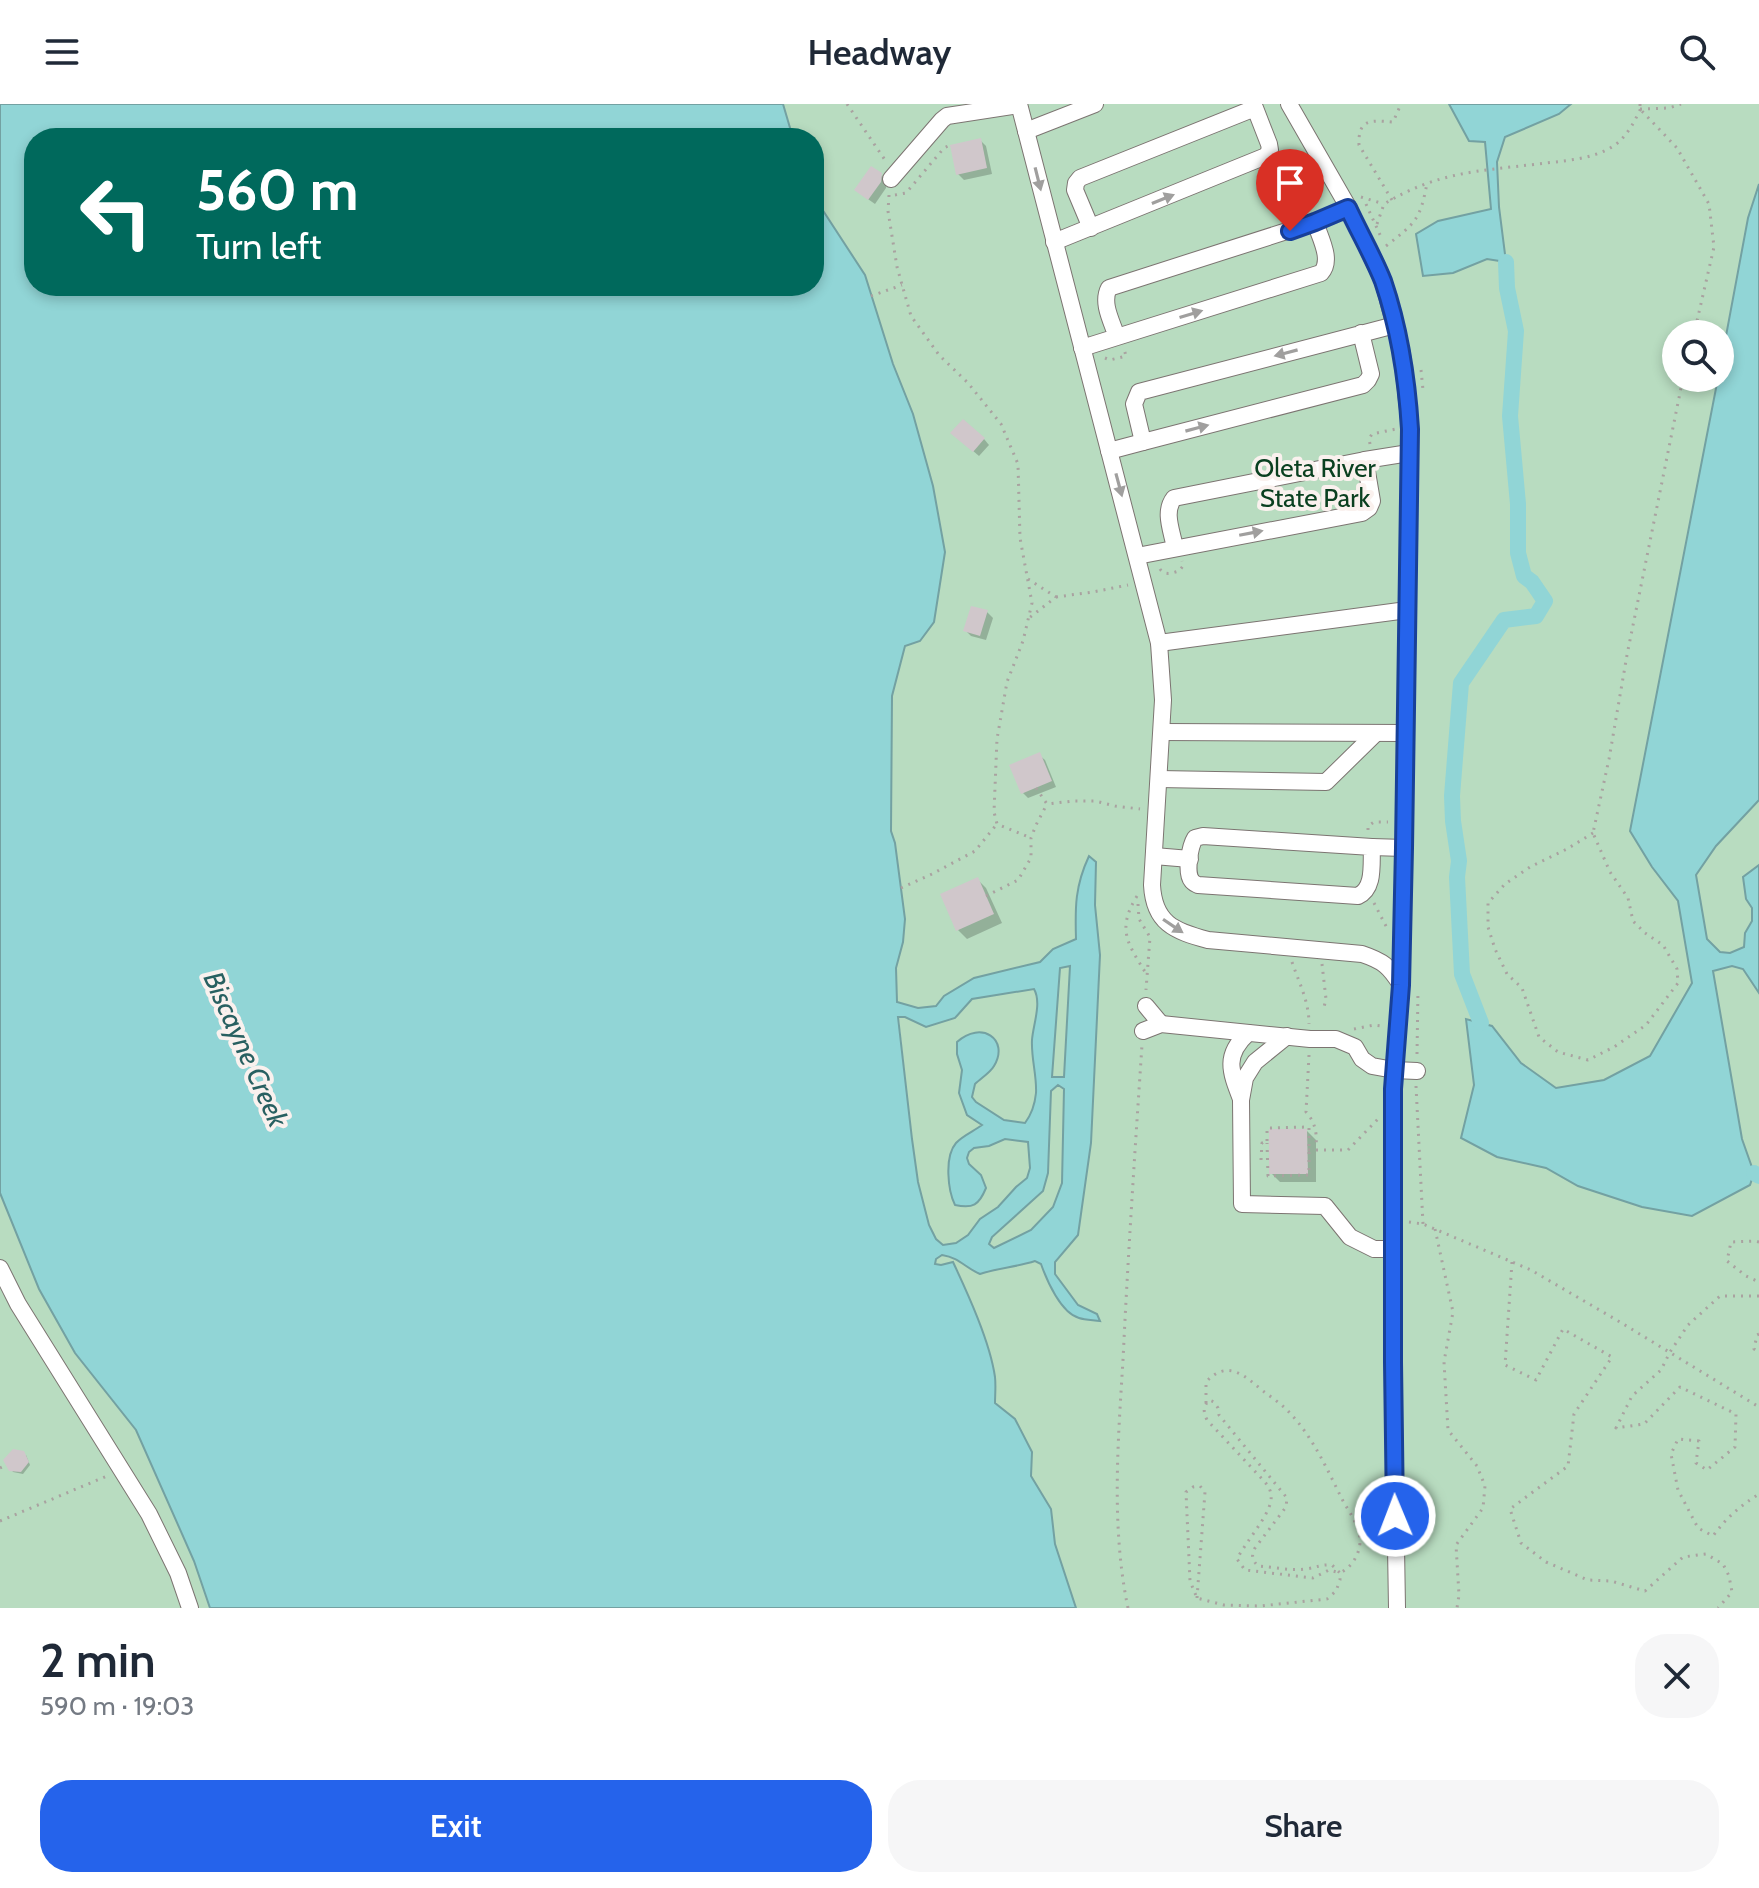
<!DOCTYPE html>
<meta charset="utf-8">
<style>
:root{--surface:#fff;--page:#f6f6f7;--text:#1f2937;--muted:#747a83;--accent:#2563eb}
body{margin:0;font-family:Cabin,sans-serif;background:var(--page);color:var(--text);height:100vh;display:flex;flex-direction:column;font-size:30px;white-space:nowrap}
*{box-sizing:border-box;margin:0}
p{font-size:26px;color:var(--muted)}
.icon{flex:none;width:44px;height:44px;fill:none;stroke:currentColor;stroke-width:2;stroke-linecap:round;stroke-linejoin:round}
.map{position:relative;height:1504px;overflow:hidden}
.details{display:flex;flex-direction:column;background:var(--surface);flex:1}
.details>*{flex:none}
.hud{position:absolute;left:24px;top:24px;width:800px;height:168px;border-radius:32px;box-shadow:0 4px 12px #0003;background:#00695c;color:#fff;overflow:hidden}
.controls{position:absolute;left:1662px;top:216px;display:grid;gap:16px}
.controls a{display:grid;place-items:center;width:72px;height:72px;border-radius:50%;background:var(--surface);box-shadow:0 4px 12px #0003;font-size:40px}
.pin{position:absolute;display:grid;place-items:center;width:68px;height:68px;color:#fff;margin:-82px -34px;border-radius:50% 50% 50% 0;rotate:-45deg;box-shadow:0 0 8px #0007}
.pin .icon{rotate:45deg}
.me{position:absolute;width:88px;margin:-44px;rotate:359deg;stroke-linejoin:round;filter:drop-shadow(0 0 6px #0008)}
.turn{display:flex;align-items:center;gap:28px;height:168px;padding:0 40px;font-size:36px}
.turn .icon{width:104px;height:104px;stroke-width:2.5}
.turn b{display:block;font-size:56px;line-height:68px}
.round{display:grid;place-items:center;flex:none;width:84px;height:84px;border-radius:32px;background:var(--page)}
.headline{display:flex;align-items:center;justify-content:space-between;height:136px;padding:0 40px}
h1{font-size:48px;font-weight:600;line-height:60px}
.primary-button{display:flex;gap:16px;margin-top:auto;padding:16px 40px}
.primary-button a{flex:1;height:92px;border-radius:32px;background:var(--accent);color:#fff;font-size:32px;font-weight:600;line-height:92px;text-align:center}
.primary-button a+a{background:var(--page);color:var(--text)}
header{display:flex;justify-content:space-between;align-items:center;height:104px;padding:0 40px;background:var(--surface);font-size:36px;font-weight:600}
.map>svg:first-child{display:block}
.green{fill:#b8dcc0}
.water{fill:#91d5d6;stroke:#73a1a2;stroke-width:2;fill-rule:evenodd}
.shadow{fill:#0003}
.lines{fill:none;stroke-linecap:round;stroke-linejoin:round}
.canal{stroke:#91d5d6;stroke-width:16}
.building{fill:#d0c7cb}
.minor-casing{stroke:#7c7471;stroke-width:18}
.path{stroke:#a9a2a0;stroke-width:3;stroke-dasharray:2 6;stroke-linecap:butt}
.minor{stroke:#fff;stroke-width:16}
.oneway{fill:#a09f9e}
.route-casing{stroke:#184099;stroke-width:20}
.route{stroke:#2563eb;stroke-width:14}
.labels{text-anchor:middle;stroke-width:8;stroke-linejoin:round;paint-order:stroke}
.park-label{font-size:26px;fill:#0a4020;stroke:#faf1ee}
.water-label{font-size:28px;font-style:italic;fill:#286061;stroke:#faf1ee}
</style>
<header><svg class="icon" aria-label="menu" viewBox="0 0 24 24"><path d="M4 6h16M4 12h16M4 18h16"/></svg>Headway<svg class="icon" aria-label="search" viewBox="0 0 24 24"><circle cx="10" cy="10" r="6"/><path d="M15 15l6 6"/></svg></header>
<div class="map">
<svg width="1759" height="1504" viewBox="0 0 1759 1504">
<rect width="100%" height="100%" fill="#faf1ee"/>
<g class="green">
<polygon points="783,0 1759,0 1759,80 1748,114 1720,264 1720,230 1676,230 1676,274 1718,274 1630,727 1652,763 1678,797 1692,879 1650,952 1604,976 1555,984 1521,959 1492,922 1467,915 1474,981 1461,1034 1497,1053 1546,1064 1578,1082 1642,1103 1692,1112 1750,1081 1754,1069 1742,1035 1696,771 1716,742 1759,696 1759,1504 1076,1504 1055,1440 1051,1405 1031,1372 1032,1348 1015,1315 995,1299 995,1273 984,1233 941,1161 935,1161 936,1135 929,1121 918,1078 912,1035 897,898 896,864 903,838 905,815 895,739 891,727 892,592 905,542 920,537 934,518 945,448 933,382 913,310 893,260 814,87 814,34 793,34"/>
<polygon points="0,1089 39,1185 75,1249 136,1326 194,1457 210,1504 0,1504"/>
</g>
<g class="water">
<path d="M0 0H783L793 34H34V182H814V87L822 105 865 171 893 260 913 310 933 382 945 448 934 518 920 537 905 542 892 592 891 727 895 739 905 815 903 838 896 864 897 898 918 904 936 902 944 892 974 874 1040 858 1053 845 1076 835C1075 803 1075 782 1089 752L1096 758 1095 801 1100 851 1091 1039 1078 1131 1055 1158V1170L1078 1201 1097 1210 1100 1217C1093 1216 1085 1216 1079 1214 1061 1209 1047 1177 1041 1160L1035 1157C1017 1163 998 1164 980 1170 964 1163 960 1154 942 1151L936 1155 935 1160 941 1161 953 1158C968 1190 990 1238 995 1273 996 1282 995 1291 995 1299L1015 1315 1032 1348 1031 1372 1051 1405 1055 1440 1076 1504H210L194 1457 136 1326 75 1249 39 1185 0 1089ZM1070 862 1064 973H1052L1060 864ZM1034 885C1042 899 1033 921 1032 936 1031 954 1037 972 1036 989 1035 999 1031 1011 1025 1019L1004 1016 976 998 972 993 975 980C981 974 990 969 994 962 1010 935 981 916 957 938V950L962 966 959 989 967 1011 982 1021C974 1027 962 1032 956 1039 944 1053 948 1087 955 1101 973 1105 979 1101 986 1084L981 1071 969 1060 967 1054 969 1048 974 1044 989 1042 1005 1035 1028 1038 1030 1064 1027 1074 1016 1083 998 1103 980 1115 968 1131 956 1139 943 1141 936 1135 929 1121 918 1078 912 1035 898 913H905L926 923 955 914 972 895ZM1058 981 1064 985 1062 1079 1053 1103 1031 1126 994 1144 989 1140 992 1133 1043 1087 1048 1069 1051 987Z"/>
<polygon points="1449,0 1571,0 1559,10 1505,33 1497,58 1499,103 1506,158 1487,155 1453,169 1423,172 1416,130 1438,117 1491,105 1485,38 1469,37"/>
<polygon points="1759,80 1759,696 1716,742 1696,771 1707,835 1720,848 1730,849 1744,843 1745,829 1752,817 1752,804 1746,795 1743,773 1759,761 1759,889 1743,865 1732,862 1713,867 1742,1035 1754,1069 1750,1081 1692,1112 1642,1103 1578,1082 1546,1064 1497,1053 1461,1034 1474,981 1466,915 1492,922 1521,959 1556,984 1604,976 1650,952 1692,879 1678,797 1652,763 1630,727 1718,274 1720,274 1720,264 1748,114"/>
</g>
<g class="shadow">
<polygon points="980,36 986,42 992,70 964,76 958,70"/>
<polygon points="880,71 887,77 886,84 875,100 862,91"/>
<polygon points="959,335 984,335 989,341 979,352"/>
<polygon points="987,508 993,514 986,536 971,532 966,527"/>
<polygon points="1039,651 1045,656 1056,683 1028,694 1023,689"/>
<polygon points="977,775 986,784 1002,819 967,835 958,826"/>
<polygon points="1307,1027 1316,1036 1316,1078 1280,1078 1271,1069"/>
<polygon points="26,1351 30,1361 23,1370 13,1368 11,1365"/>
</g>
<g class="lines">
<g class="canal">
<polyline points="1481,919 1462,870 1457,773 1459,757 1453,717 1452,692 1461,579 1504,516 1536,512 1545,497 1532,478 1524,472 1518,449 1518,400 1510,312 1516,227 1507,184 1506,158"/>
<polyline points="1754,1069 1759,1072"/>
</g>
</g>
<g class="building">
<polygon points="981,34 987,64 956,71 950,41"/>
<polygon points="871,62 882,69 881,78 868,96 854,86"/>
<polygon points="963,315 985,334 973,348 950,329"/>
<polygon points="971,502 988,506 980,532 963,527"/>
<polygon points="1040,648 1052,677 1021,690 1009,661"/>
<polygon points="978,773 994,810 956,827 940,790"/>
<polygon points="1269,1025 1307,1025 1308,1070 1269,1070"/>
<polygon points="13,1345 24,1347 29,1358 21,1368 9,1367 3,1356"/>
</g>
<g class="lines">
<g class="minor-casing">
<g id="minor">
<path d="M1019 0 1159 539 1163 596 1152 781C1154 819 1174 827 1208 836L1362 850C1383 857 1389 862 1401 881"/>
<polyline points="1289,0 1347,101 1383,177 1402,250 1410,325 1404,744 1401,881 1393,985 1393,1258 1397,1504"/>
<polyline points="1026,27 1095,0"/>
<polyline points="891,75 942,16 947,12 1019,1"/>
<polyline points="1315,118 1348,104"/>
<polyline points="1054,138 1266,52 1270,46 1269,40 1255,4 1080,74 1076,79 1075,86 1091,124"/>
<polyline points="1361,229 1371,270 1368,276 1363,281 1143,338 1134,300 1139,288 1395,221"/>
<path d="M1082 244 1321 169C1333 156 1320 134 1315 118L1109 184C1101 199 1112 218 1117 233"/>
<polyline points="1109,347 1143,338"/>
<polyline points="1365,356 1409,349"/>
<path d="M1137 452 1362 409 1369 404 1372 397 1365 356 1174 394C1163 408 1172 427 1175 444"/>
<polyline points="1159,539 1407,506"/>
<polyline points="1162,628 1406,629"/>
<polyline points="1159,675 1326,678 1375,630"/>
<path d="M1203 732 1372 743C1371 760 1375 784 1358 792L1198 781C1196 780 1193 779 1192 777 1185 769 1190 742 1195 734Z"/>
<polyline points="1372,743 1404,744"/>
<polyline points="1154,752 1190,755"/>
<polyline points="1146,902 1161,920"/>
<polyline points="1143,927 1161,920 1310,935 1336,935 1355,943 1362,955 1372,962 1394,966 1417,967"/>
<polyline points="1287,932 1255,958 1245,974 1241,996 1242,1100 1325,1102 1350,1133 1374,1145 1393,1145"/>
<path d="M1241 995C1230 967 1224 951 1248 929"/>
<polyline points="0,1164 18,1200 149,1410 178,1469 190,1504"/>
</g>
</g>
<g class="path">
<polyline points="847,0 885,56"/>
<polyline points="1640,0 1640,5 1677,44 1709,100 1714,143 1694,230"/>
<polyline points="1640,5 1669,4 1681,0"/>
<polyline points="889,91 888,107 897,163 911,212 939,251 968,279 1001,320 1018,360 1020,434 1032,499 1023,537 1007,578 997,635 994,708 997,720 1031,734"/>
<polyline points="895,91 906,89 944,44 950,41"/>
<polyline points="1361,93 1384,100"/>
<path d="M1392 96 1359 41C1358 15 1370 16 1393 18L1401 0"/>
<polyline points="1366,100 1381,133"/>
<polyline points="1286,113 1282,102 1320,88"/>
<path d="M1377 120 1384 100C1437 68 1478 67 1538 60 1561 57 1589 56 1610 44 1627 35 1635 16 1643 0"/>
<path d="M1386 142C1415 119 1420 117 1427 79"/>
<polyline points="871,192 902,181"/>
<polyline points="1105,254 1110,256 1126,252 1124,245"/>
<polyline points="1421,266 1423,286"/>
<polyline points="1370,340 1369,335 1372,330 1396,325"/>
<path d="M1160 465C1165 472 1172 469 1179 467L1183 462 1182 457"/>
<polyline points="1028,475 1056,493 1029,514"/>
<polyline points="1056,493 1093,488 1128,481"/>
<polyline points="1036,684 1047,700 1073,697 1095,697 1115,702 1140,705"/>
<polyline points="1368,726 1368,722 1374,718 1388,718"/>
<polyline points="1593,729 1567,745 1530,763 1505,780 1488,799 1488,823 1495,845 1507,870 1522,884 1539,933 1558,948 1588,956 1614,943 1646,921 1678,879 1677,865 1663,841 1645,829 1633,817 1628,794 1610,768 1593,729 1609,655 1627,551 1683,274"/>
<polyline points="901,784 932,770 975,747 997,720"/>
<polyline points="986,792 1018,776 1031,754 1031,734 1036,721 1047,700"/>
<path d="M1137 792C1116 826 1128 840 1147 871"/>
<polyline points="1374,799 1387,824"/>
<polyline points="1138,800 1139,815 1150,833 1146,886"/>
<path d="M1292 858C1299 879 1309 897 1309 920"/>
<polyline points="1322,860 1326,895 1323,907"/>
<polyline points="1354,925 1374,921 1382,922"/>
<polyline points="1417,950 1418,886"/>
<path d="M1309 951 1306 1008C1316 1019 1317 1030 1316 1044"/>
<polyline points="1416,982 1423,1120"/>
<polyline points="1308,1046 1348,1046 1378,1015"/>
<polyline points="1261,1056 1262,1039 1267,1039 1267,1024 1309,1023 1309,1071 1268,1072 1267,1039"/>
<polyline points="1409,1118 1423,1120 1531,1166 1620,1218 1759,1303"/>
<polyline points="1435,1125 1453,1208 1444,1258 1448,1326 1477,1362 1485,1382 1483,1404 1456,1441 1459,1491 1457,1504"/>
<polyline points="1759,1138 1755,1137 1731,1138 1727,1157 1746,1172 1759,1178"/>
<polyline points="1512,1158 1505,1261 1536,1276 1563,1225 1612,1253 1574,1310 1568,1362 1510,1405 1521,1439 1546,1458 1588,1476 1611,1477 1645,1487 1683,1453 1706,1450 1723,1460 1729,1472 1732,1488 1718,1504"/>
<path d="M1759 1192H1720L1688 1221 1670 1248 1661 1266 1632 1292 1616 1324 1644 1320 1680 1283 1736 1310 1735 1343 1707 1366 1696 1359 1699 1337 1678 1335 1671 1350 1678 1386 1698 1424 1713 1432C1726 1414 1740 1402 1759 1390"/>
<polyline points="1759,1230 1757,1231 1754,1245 1759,1248"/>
<path d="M1206 1299V1278C1227 1255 1244 1271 1263 1287 1271 1293 1280 1299 1287 1306 1312 1331 1327 1365 1342 1395 1349 1408 1358 1419 1360 1434 1361 1449 1352 1463 1340 1469"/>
<polyline points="0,1364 6,1361"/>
<polyline points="0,1417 107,1372"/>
<path d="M1197 1494 1205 1388 1200 1382 1193 1383 1186 1388 1190 1477 1197 1494 1224 1501 1260 1502 1327 1495 1336 1487 1340 1476V1469L1332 1461C1322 1460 1315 1464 1305 1465 1290 1467 1273 1463 1258 1462 1252 1456 1251 1451 1255 1444L1286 1403 1287 1394 1219 1311 1218 1304 1214 1298 1209 1296C1203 1303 1203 1307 1207 1316L1264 1377C1269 1383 1272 1388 1271 1396 1269 1412 1245 1439 1237 1455L1245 1466 1313 1474 1329 1466 1340 1469"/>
<path d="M1128 1504C1111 1423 1118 1338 1123 1256 1128 1151 1135 1046 1142 941"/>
</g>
<use href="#minor" class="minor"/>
</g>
<defs><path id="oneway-solid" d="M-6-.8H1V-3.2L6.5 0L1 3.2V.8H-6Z" transform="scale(2)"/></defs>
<g class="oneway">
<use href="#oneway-solid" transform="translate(1038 75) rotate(76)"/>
<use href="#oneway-solid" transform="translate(1163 95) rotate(-22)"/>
<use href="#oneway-solid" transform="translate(1191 210) rotate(-17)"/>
<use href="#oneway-solid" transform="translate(1286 249) rotate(165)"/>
<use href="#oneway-solid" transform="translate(1197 324) rotate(-15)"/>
<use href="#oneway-solid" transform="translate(1119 381) rotate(75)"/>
<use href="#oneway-solid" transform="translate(1251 429) rotate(-11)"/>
<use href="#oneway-solid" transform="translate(1173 822) rotate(34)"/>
</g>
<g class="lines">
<g class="route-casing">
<path id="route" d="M1290 127 1315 118 1348 104C1359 128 1373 152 1383 177 1399 224 1407 275 1410 325L1404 744 1401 881 1393 985V1258L1395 1412"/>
</g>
<use href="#route" class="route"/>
</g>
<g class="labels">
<g class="park-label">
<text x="1315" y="373">Oleta River<tspan x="1315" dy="30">State Park</tspan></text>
</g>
<g class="water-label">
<text transform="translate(246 945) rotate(66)" y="10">Biscayne Creek</text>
</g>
</g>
</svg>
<div class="controls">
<a><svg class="icon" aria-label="search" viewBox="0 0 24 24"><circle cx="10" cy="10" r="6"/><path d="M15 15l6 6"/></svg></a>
</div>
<div class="pin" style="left:1290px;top:127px;background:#d93025"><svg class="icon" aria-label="arrive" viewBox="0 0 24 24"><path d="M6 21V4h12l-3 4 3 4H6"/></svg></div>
<svg class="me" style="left:1395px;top:1412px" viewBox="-20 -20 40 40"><circle r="17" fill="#2563eb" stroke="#fff" stroke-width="3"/><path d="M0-11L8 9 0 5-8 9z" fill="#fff"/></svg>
<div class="hud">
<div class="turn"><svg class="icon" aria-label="left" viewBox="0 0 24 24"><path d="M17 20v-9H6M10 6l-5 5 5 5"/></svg><div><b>560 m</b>Turn left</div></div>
</div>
</div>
<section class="details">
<div class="headline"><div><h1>2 min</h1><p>590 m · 19:03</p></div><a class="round"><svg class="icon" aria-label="close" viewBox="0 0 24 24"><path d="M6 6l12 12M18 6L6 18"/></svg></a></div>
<div class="primary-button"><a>Exit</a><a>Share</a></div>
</section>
